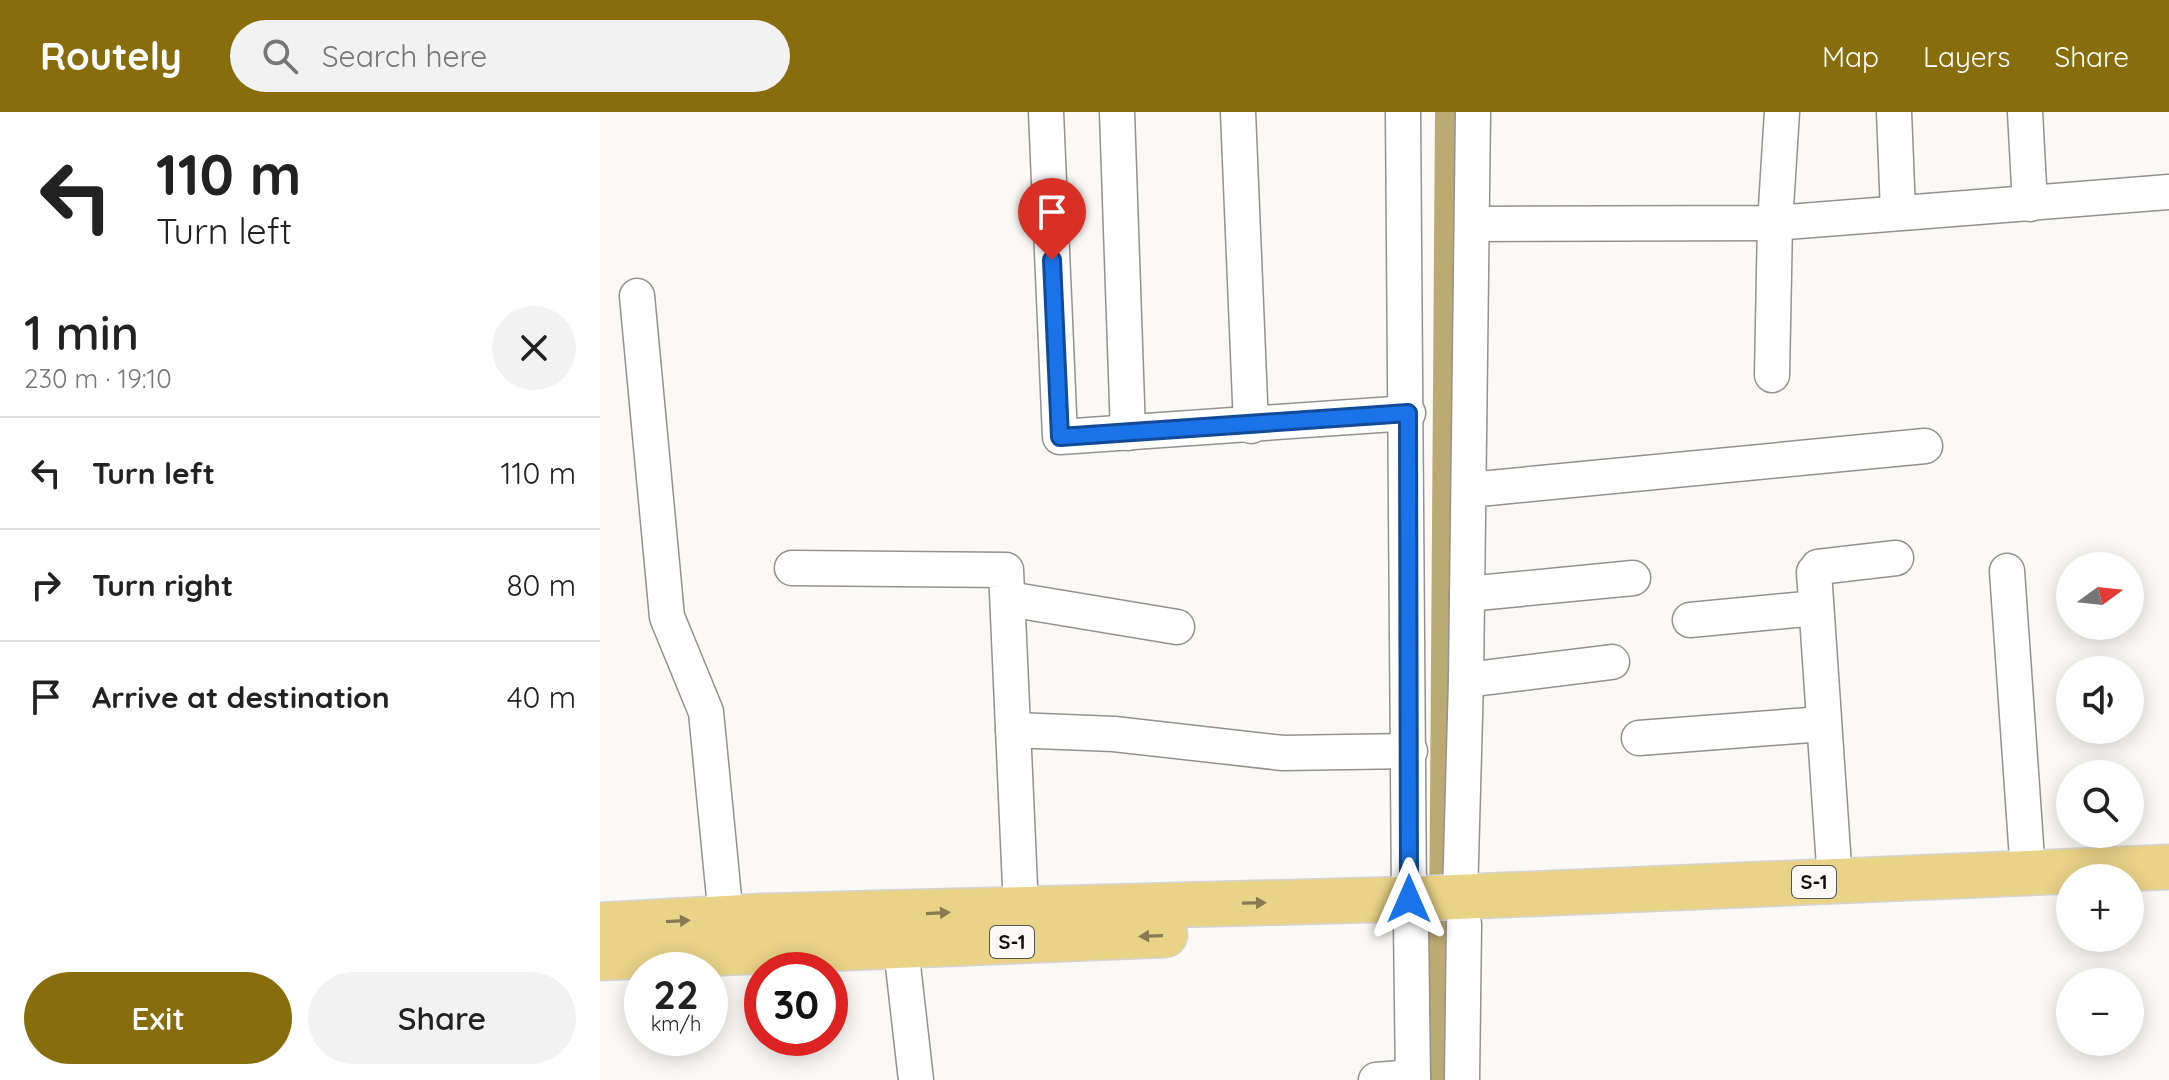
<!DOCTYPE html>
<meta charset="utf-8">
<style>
:root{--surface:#fff;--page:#f2f2f2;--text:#222;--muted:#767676;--line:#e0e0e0;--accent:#876d0b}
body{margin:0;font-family:Quicksand,sans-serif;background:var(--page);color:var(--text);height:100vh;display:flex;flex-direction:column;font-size:30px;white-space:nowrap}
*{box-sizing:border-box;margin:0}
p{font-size:26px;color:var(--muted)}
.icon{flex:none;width:44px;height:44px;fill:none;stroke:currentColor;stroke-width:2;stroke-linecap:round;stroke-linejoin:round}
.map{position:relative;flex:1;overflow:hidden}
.sheet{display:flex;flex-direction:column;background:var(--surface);width:600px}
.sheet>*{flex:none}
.banner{background:#fff;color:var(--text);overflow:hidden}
.needle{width:52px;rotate:75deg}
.controls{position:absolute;left:1456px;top:440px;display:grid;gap:16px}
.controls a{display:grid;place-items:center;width:88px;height:88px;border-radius:50%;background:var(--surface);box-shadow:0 4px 20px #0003;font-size:40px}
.speed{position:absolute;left:24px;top:840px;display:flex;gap:16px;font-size:40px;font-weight:700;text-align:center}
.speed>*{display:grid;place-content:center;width:104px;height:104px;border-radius:50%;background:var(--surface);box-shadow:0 4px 20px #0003;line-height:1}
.speed small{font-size:20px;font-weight:400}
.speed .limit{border:12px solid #d22;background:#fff;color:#111}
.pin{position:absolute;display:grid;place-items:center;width:68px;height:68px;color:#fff;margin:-82px -34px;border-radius:50% 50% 50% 0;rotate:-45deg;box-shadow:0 0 8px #0007}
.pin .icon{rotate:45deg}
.me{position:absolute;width:88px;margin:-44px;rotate:0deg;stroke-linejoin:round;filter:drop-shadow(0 0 6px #0008)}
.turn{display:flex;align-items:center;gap:28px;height:168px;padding:0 24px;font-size:36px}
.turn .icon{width:104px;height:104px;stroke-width:2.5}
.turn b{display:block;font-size:56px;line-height:68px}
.round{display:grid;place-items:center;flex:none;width:84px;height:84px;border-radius:42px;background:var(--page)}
.overview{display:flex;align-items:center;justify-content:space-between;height:136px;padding:0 24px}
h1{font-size:48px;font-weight:600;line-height:60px}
.primary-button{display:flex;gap:16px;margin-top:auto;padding:16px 24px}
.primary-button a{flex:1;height:92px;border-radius:48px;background:var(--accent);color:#fff;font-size:32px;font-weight:600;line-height:92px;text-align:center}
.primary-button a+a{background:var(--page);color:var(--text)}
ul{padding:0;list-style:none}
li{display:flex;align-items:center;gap:24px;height:112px;padding:0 24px;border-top:2px solid var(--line)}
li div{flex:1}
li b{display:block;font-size:30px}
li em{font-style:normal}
header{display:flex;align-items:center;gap:48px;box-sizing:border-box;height:112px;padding:0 40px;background:var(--accent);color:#fff}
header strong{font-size:38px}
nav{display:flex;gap:44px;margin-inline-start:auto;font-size:28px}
.search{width:560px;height:72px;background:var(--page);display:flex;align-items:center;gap:20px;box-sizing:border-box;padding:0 28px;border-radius:44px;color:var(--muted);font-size:30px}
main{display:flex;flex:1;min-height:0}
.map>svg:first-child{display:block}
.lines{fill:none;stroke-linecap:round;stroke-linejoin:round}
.canal{stroke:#bcaa73;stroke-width:30}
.street-casing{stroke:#93928e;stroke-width:37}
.primary-casing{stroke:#d4d4d4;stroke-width:47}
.street{stroke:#fff;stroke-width:34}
.primary{stroke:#e9d387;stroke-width:44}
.oneway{fill:#887b51}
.route-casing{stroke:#114b97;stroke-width:20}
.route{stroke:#1a73e8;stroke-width:14}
.labels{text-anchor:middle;stroke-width:8;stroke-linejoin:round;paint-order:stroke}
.shield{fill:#faf9f5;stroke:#575654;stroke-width:2}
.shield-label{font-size:20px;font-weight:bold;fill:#11100f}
</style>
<header>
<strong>Routely</strong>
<div class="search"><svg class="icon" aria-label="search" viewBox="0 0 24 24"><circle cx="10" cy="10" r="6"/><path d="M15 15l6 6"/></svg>Search here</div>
<nav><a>Map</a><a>Layers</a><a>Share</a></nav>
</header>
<main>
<section class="sheet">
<div class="banner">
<div class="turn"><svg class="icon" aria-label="left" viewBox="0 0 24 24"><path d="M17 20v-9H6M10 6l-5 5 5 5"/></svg><div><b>110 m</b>Turn left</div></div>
</div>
<div class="overview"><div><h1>1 min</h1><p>230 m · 19:10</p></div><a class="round"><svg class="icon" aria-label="close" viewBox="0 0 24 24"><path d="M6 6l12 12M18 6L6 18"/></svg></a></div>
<ul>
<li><svg class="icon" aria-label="left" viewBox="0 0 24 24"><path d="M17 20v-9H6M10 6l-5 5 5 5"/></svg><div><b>Turn left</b></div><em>110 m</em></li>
<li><svg class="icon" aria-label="right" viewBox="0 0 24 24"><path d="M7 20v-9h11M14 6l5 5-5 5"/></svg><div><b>Turn right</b></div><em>80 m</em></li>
<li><svg class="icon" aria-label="arrive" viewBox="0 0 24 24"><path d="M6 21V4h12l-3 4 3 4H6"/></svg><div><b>Arrive at destination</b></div><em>40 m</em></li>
</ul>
<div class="primary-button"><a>Exit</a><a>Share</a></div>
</section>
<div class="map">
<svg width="1569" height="968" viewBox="0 0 1569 968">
<rect width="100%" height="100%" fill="#faf9f5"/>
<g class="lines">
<polyline class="canal" points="843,968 850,0"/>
<g class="street-casing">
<g id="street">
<polyline points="446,0 460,325 808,301"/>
<polyline points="517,0 528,321"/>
<polyline points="638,0 651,314"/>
<polyline points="803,0 809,787"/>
<polyline points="1294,0 1298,100"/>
<polyline points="1425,0 1430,92"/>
<polyline points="872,112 1175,111 1569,80"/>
<polyline points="37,184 67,505 106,600 126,806"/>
<polyline points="1172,263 1175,111 1182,0"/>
<polyline points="869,378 1325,334"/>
<polyline points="192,456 406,458 421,797"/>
<polyline points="1407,459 1428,761"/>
<polyline points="867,482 1033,466"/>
<polyline points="409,487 577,515"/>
<polyline points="1090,508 1216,496"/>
<polyline points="866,568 1012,550"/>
<polyline points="413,618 514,622 683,641 810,639"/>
<polyline points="1039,626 1223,612"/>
<polyline points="1235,769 1214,460 1218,455 1296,446"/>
<polyline points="860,785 866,568 873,0"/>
<polyline points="811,813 813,968"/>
<polyline points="301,836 316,968"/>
<polyline points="776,968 813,965"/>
<polyline points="862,968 864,812"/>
</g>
</g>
<g class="primary-casing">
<g id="primary">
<polyline points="0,813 162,804 809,787 1569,755"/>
<polyline points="0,846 565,823"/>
</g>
</g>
<use href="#street" class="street"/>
<use href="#primary" class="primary"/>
</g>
<defs><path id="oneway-solid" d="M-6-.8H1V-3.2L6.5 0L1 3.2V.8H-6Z" transform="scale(2)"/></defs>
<g class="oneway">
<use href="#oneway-solid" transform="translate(654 791) rotate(-1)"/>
<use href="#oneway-solid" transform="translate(338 801) rotate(-3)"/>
<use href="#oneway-solid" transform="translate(78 809) rotate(-3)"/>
<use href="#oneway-solid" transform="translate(551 824) rotate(178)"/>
</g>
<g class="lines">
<g class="route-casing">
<polyline id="route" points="452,148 460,325 808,301 809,787"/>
</g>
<use href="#route" class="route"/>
</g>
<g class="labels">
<g class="shield">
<rect x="1192" y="754" width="44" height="32" rx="6"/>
<rect x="390" y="814" width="44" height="32" rx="6"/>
</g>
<g class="shield-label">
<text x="1214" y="777">S-1</text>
<text x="412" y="837">S-1</text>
</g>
</g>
</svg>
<div class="controls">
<a><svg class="needle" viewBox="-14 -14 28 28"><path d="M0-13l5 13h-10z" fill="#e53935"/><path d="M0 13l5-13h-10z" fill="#767676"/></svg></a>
<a><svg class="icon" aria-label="sound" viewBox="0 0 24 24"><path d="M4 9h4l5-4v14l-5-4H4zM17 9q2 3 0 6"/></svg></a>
<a><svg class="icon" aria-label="search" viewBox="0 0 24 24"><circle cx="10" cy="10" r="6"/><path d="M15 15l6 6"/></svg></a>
<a>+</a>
<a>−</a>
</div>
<div class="speed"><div>22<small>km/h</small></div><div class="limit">30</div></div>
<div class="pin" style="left:452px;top:148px;background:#d93025"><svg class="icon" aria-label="arrive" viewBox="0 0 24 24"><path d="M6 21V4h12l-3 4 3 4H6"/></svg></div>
<svg class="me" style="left:809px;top:787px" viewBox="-20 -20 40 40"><path d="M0-17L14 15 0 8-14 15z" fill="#1a73e8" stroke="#fff" stroke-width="4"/></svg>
</div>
</main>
